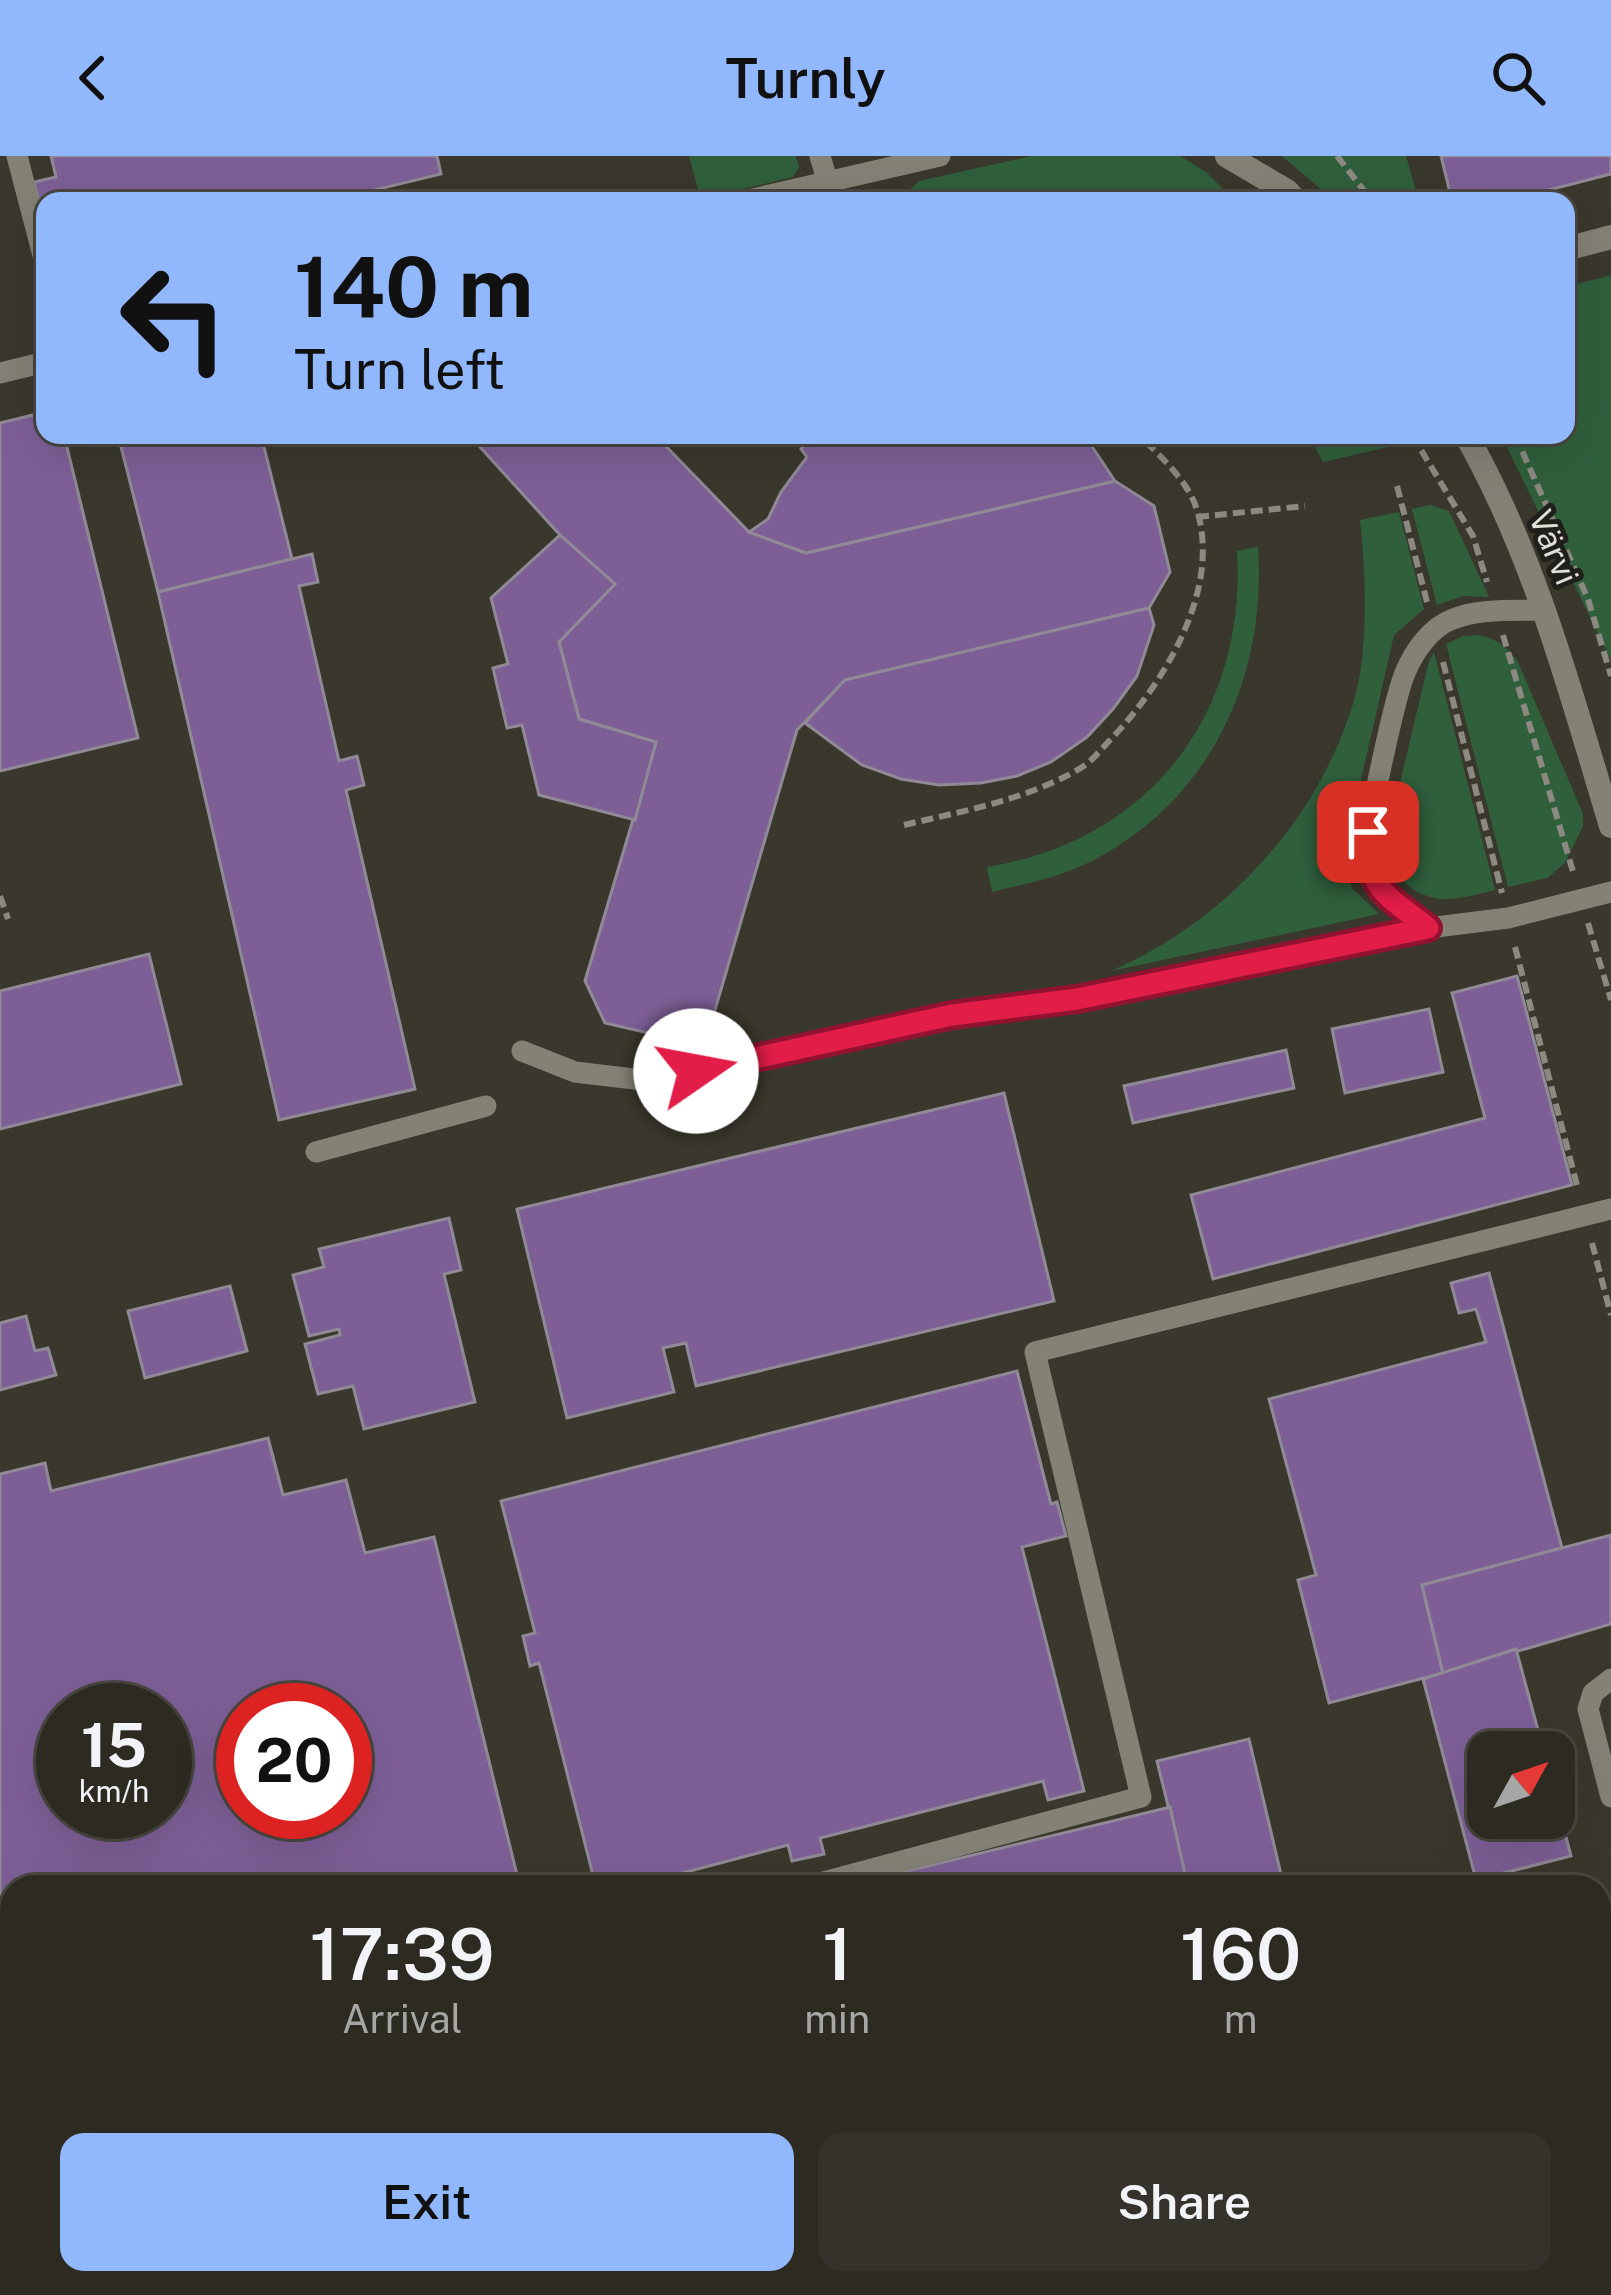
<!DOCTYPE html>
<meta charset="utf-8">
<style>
:root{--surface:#2c2a21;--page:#34322a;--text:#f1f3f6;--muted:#a6a7a5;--line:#48463f;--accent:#91b8fd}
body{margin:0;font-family:"Public Sans",sans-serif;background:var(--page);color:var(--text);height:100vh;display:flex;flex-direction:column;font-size:45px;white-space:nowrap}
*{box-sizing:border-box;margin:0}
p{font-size:39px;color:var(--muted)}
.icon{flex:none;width:66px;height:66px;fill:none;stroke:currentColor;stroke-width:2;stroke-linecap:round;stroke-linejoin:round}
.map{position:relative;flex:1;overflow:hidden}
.sheet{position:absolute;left:0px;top:1719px;width:1611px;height:420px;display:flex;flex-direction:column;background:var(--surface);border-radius:36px 36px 0 0;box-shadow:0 12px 48px #0002,0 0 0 3px var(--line)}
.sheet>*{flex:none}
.guide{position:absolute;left:36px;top:36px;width:1539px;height:252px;border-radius:24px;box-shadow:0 12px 48px #0002,0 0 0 3px var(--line);background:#91b8fd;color:#111;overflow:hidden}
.needle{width:78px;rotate:50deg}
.controls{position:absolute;left:1467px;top:1575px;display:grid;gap:24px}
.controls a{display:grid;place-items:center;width:108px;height:108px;border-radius:24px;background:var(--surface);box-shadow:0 12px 48px #0002,0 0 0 3px var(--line);font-size:60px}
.speed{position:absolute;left:36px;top:1527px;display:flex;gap:24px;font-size:60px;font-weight:700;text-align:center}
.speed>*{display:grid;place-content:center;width:156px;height:156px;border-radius:50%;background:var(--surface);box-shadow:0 12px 48px #0002,0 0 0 3px var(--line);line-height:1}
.speed small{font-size:30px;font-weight:400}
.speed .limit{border:18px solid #d22;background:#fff;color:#111}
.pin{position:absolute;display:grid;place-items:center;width:102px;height:102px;color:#fff;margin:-51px;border-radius:24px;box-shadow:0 6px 18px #0006}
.me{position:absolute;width:132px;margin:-66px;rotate:78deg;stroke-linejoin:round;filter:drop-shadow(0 0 9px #0008)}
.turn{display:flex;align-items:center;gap:42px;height:252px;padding:0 60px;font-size:54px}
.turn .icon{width:156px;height:156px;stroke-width:2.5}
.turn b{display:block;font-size:84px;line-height:102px}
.eta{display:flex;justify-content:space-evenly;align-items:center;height:204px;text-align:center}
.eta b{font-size:72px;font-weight:600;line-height:84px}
.button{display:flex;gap:24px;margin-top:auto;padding:24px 60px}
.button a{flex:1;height:138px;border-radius:24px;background:var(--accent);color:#111;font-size:48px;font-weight:600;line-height:138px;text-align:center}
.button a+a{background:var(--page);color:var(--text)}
header{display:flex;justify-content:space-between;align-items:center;height:156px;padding:0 60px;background:var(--accent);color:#111;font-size:54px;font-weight:600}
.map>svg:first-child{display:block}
.green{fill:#305f3c}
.building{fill:#7d5f96;stroke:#908996;stroke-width:3;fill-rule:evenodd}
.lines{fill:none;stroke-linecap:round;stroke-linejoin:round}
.path{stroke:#8b8980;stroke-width:6;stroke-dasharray:12 6;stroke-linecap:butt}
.lane{stroke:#848275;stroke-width:21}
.street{stroke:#848275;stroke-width:24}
.route-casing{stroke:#92132f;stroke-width:30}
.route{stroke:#e11d48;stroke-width:21}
.labels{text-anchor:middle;stroke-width:10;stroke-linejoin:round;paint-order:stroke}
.street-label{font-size:33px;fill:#e0dfd8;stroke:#201f1a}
</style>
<header><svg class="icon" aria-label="back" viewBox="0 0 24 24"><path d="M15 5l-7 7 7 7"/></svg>Turnly<svg class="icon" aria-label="search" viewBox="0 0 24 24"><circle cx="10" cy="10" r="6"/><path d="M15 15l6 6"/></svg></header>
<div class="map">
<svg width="1611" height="2139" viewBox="0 0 1611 2139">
<rect width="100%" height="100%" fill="#3a382c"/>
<g class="green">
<polygon points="689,0 796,0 799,11 793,21 710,41 698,34"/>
<polygon points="1032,0 1180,0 1206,16 1235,45 998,45 972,41 907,45 911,32 919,25"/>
<polygon points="1282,0 1406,0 1419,45 1335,45"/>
<polygon points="1611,119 1611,504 1501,279 1566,279 1566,131"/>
<polygon points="1308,279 1406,279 1408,282 1406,287 1323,306"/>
<polygon points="1430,349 1449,355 1489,441 1463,440 1437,449 1412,353"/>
<path d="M1399 356 1424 453 1394 479 1353 659 1348 717 1352 732 1379 758 1111 815C1225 765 1316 667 1353 548 1369 497 1366 417 1360 364Z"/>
<path d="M1258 391C1267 522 1210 645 1090 706 1060 721 1025 728 992 736L987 711C1149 685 1247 558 1237 395Z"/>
<path d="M1478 479C1497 483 1507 490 1518 506L1583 658V670L1565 707 1547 722 1508 731 1446 488 1463 480Z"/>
<path d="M1434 496 1495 734C1453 744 1430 753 1395 718L1387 681 1429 505Z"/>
<polygon points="401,2127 672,2127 610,2139 367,2139"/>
</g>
<g class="building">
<polygon points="51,0 437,0 441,18 329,45 45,45 42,58 34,26 56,21"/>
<polygon points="1441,0 1611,0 1611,18 1506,45 1452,45"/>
<polygon points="45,256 45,279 64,279 138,582 0,615 0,267"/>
<polygon points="118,279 261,279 292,403 158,436"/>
<polygon points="469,279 655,279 749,376 806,397 1115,325 1154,350 1170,416 1149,452 845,524 797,574 713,861 674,883 605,867 585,825 656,586 579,563 559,486 615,428 560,379"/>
<polygon points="814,279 1079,279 1089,286 1115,325 806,397 749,376 768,363 781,336 807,301 801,293"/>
<polygon points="560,379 615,428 559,486 579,563 656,586 635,664 539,639 522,569 507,572 493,512 508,508 491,442"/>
<polygon points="312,398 318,426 299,430 339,605 357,600 364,629 346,634 415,933 279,964 158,436"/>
<polygon points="1149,452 1154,469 1137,520 1113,553 1087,581 1051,606 1017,620 981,627 939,629 901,623 862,609 805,567 845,524"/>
<polygon points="149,798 181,928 0,973 0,835"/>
<polygon points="1517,820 1572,1029 1213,1123 1191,1039 1485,962 1452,837"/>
<polygon points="1429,853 1443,916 1345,937 1332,873"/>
<polygon points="1286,894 1294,932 1133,967 1124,930"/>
<polygon points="1004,937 1054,1145 696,1230 686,1187 663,1192 674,1236 567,1262 517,1053"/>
<polygon points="449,1062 461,1114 444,1118 475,1246 364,1273 353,1230 318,1238 305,1188 340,1179 339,1173 309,1180 293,1119 324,1111 319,1093"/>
<polygon points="1489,1117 1562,1392 1422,1429 1443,1517 1329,1547 1298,1424 1316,1419 1269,1243 1486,1186 1476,1153 1459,1157 1451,1127"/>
<polygon points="230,1130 247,1195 145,1222 128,1155"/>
<polygon points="26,1160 35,1195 48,1192 56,1219 0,1234 0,1167"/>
<polygon points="1017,1215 1051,1348 1057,1346 1066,1380 1022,1391 1084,1635 1048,1644 1043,1625 820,1682 824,1698 792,1705 788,1689 630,1731 596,1731 539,1507 530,1510 523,1480 535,1477 501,1345"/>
<path d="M268 1282 283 1339 346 1324 365 1397 434 1381 520 1731H12V1888L0 1891V1318L45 1307 51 1335ZM63 1554H165V1656H63ZM243 1554H345V1656H243Z"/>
<polygon points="1611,1379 1611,1468 1443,1517 1422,1429"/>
<polygon points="1516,1493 1544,1596 1488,1596 1488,1662 1554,1662 1554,1636 1571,1700 1476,1724 1423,1523"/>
<polygon points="1249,1583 1284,1731 1188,1731 1157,1605"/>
<polygon points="1170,1651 1188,1731 859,1731 858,1727"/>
<polygon points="12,1940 12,2047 0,2001 0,1944"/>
<polygon points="1611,2032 1611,2098 1609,2098 1599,2057 1599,2035"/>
<polygon points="1599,2057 1611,2104 1611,2139 1450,2139 1447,2127 1599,2127"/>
<polygon points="1254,2127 1294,2127 1296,2139 1206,2139"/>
</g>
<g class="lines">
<g class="path">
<polyline points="1337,0 1372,45"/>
<polyline points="1412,279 1473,380 1487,426"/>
<polyline points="1515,279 1588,443 1611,520"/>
<polyline points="1397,330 1427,446"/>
<polyline points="1197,361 1305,350"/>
<polyline points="1503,479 1574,719"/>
<polyline points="1443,506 1502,737"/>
<path d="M904 669C963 655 1026 644 1079 613 1092 606 1102 592 1112 582 1165 526 1223 431 1196 351 1187 324 1159 299 1139 279"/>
<polyline points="0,740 8,763"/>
<polyline points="1588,767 1611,844"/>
<polyline points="1515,791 1578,1033"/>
<polyline points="1592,1087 1611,1159"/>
<polyline points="0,2103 12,2100"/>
</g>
<g class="lane">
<polyline points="17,0 45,107"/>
<polyline points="820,0 827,24"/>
<polyline points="744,45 940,0"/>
<polyline points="0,217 45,206"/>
<path d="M1428 772C1406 754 1373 736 1366 706 1362 687 1396 538 1405 517 1414 495 1431 471 1453 463 1480 452 1516 455 1545 454"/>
<polyline points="522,895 575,916 651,925 952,859 1077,843 1428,772 1508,762 1611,736"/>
<polyline points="316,996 486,950"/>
<polyline points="1611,1523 1593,1537 1588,1553 1611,1641"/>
<polyline points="821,1731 820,1727 1141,1641 1035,1196 1611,1053"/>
<polyline points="192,2127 195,2139"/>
</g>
<g class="street">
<polyline points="1227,0 1287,35 1296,45"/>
<polyline points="1566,93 1611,81"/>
<path d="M1466 279C1535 400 1571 538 1611 670"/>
<polyline points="1599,1757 1611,1754"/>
<polyline points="1337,2127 1339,2139"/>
<polyline points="128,2139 175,2127"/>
</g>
</g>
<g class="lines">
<g class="route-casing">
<path id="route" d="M696 915 952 859 1077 843 1428 772C1388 740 1364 732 1368 676"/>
</g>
<use href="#route" class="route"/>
</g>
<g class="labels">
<g class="street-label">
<text transform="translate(1554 391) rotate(67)" y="12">Värvi</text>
</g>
</g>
</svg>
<div class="controls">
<a><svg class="needle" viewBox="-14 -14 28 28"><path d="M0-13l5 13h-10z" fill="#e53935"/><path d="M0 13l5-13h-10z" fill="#a6a7a5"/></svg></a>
</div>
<div class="speed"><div>15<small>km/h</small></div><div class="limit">20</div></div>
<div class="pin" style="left:1368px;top:676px;background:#d93025"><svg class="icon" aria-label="arrive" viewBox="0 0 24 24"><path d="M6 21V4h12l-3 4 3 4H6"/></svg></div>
<svg class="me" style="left:696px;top:915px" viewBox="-20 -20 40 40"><circle r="19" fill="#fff"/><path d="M0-13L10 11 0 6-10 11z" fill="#e11d48"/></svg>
<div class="guide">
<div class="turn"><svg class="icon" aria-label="left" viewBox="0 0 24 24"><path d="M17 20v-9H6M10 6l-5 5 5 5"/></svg><div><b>140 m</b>Turn left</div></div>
</div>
<section class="sheet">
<div class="eta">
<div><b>17:39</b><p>Arrival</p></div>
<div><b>1</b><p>min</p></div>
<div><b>160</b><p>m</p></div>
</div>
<div class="button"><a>Exit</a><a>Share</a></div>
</section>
</div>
